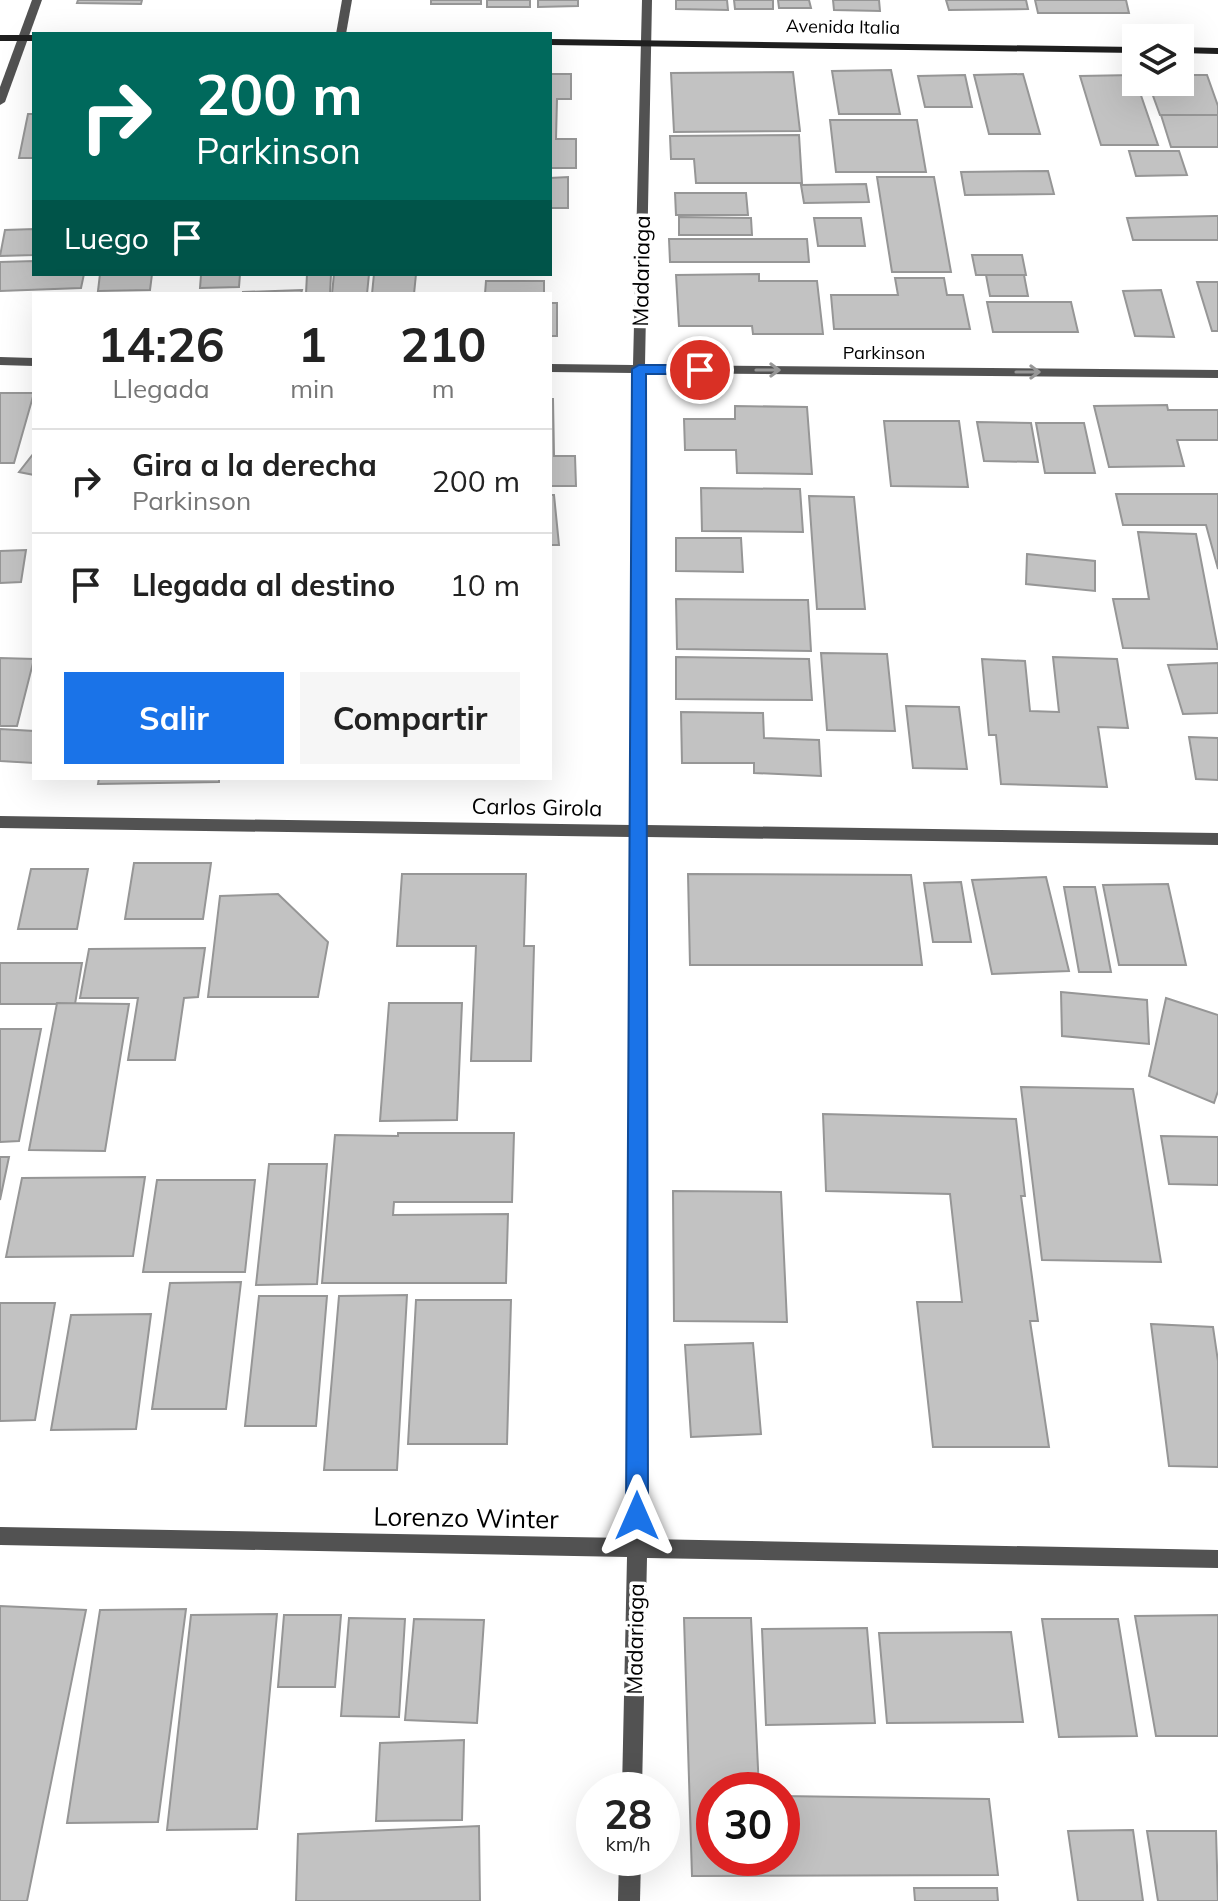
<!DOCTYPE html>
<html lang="es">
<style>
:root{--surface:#fff;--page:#f6f6f6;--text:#222;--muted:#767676;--line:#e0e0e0;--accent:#1a73e8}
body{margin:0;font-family:Mulish,sans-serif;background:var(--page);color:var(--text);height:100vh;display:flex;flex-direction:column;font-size:30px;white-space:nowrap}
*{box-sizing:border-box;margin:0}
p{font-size:26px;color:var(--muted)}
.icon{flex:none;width:44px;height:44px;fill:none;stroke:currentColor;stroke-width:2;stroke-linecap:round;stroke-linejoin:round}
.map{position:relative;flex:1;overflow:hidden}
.side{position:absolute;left:32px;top:292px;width:520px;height:488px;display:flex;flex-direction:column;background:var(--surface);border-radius:0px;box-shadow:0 8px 32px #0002}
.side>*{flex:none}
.guide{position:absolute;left:32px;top:32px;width:520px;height:244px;border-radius:0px;box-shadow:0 8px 32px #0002;background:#00695c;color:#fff;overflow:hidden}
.tools{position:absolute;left:1122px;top:24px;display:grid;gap:16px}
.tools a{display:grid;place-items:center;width:72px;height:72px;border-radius:0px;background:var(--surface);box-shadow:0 8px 32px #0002;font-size:40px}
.speed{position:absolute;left:576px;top:1772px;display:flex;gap:16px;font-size:40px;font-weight:700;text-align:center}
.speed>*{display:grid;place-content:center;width:104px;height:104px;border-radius:50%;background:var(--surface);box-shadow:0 8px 32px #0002;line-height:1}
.speed small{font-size:20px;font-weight:400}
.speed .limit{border:12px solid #d22;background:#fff;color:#111}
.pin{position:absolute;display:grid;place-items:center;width:68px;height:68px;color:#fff;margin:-34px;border:4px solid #fff;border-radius:50%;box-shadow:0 2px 8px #0007}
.me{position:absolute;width:88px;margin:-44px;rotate:0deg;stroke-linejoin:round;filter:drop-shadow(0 0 6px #0008)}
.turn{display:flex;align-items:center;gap:28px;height:168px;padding:0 32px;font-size:36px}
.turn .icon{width:104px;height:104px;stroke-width:2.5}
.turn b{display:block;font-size:56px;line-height:68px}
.then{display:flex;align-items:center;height:76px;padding:0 32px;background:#0003;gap:16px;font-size:30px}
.eta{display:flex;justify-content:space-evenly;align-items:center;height:136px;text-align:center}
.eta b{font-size:48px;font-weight:700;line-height:56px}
.primary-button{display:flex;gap:16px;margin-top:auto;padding:16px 32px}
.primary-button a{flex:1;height:92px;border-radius:0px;background:var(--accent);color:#fff;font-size:32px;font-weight:700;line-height:92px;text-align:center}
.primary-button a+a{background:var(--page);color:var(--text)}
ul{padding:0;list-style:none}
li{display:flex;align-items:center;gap:24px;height:104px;padding:0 32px;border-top:2px solid var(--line)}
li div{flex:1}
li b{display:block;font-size:30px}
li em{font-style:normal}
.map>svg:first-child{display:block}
.building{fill:#c2c2c2;stroke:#969696;stroke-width:2}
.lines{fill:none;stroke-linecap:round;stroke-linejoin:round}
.minor{fill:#525252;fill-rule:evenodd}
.secondary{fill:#1f1f1f;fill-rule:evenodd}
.oneway{stroke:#979797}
.route{fill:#1a73e8;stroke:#114b97;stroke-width:2}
.labels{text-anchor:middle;stroke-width:7;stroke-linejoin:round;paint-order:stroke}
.far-street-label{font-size:18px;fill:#000;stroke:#fff}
.street-label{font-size:22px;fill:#000;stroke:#fff}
.near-street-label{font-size:26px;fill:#000;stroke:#fff}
</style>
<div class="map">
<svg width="1218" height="1901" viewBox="0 0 1218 1901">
<rect width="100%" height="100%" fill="#fff"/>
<g class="building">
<polygon points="78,0 142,0 141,4 77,3"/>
<rect x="431" y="0" width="50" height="4"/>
<rect x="487" y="0" width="43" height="7"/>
<polygon points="538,0 578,0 578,6 538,7"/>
<polygon points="676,0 727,0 728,10 676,9"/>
<polygon points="734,0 773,0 773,9 735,9"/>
<polygon points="778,0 809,0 811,8 779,8"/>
<polygon points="833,0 879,0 880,11 834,10"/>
<polygon points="946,0 1026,0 1028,9 949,10"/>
<polygon points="1035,0 1126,0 1129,13 1038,13"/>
<polygon points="891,70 900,114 839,114 832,71"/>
<polygon points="793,72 800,131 674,132 671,73"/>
<polygon points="550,74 571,74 571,99 557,99 556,139 576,139 576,168 550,168"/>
<polygon points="1023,74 1040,134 989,134 974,75"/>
<polygon points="965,75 972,107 925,107 918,76"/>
<polygon points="1134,75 1158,145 1101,145 1080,76"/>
<polygon points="1180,75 1207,75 1218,106 1218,115 1160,115 1148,82 1180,82"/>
<polygon points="28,114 34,114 34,158 19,158"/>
<polygon points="1161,115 1218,115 1218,147 1171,147"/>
<polygon points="830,120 917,120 926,172 836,172"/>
<polygon points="799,135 802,183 696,183 694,159 671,159 670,136"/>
<polygon points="1129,151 1179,151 1187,175 1136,176"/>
<polygon points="1048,171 1054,194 965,195 961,172"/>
<polygon points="568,177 568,208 550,208 550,178"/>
<polygon points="877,177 934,177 951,272 892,272"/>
<polygon points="866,184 869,202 804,203 801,185"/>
<polygon points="675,193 746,193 748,215 676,215"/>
<polygon points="1215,216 1218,216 1218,240 1133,240 1127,218"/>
<polygon points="679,217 751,218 752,235 679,235"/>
<polygon points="814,218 861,218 865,246 818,246"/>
<polygon points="34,229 34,255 0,256 5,230"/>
<polygon points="669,239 807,239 809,262 670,262"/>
<polygon points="972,255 1022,255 1026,275 976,275"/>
<polygon points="34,261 34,274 84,274 81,288 0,291 0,262"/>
<polygon points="100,274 152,274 150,290 98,291"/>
<polygon points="240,274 239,287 200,288 201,275"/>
<polygon points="307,274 331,274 330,294 306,294"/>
<polygon points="334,274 369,274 367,294 332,294"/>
<polygon points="374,274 416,274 414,294 372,294"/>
<polygon points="759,274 759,281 817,281 823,334 753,334 752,326 679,326 676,275"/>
<polygon points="986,275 1024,275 1028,296 990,296"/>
<polygon points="895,278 944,278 947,295 963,295 970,329 834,329 831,295 898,295"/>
<polygon points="486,281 544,281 544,294 485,294"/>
<polygon points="1197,282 1218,282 1218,331 1212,331"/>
<polygon points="302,290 301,294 243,294 243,292"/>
<polygon points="1161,290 1174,337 1135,336 1123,291"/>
<polygon points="987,302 1071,302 1078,332 993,332"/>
<rect x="550" y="303" width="7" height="33"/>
<polygon points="0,393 34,393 14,463 0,463"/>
<polygon points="550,399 553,399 554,456 575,456 576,486 550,486"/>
<polygon points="1167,405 1168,410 1218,410 1218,440 1177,440 1184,466 1109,467 1094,406"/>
<polygon points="735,406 807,407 812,474 737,473 736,450 685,450 684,419 735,419"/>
<polygon points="884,421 959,421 968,487 891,486"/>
<polygon points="977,422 1031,423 1038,462 984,461"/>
<polygon points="1036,423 1084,423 1095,473 1045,473"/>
<polygon points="34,453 34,475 19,472"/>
<polygon points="701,488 800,489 803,532 702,531"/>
<polygon points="1116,494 1218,494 1218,569 1206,525 1123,525"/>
<polygon points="550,495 554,495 559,545 550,545"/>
<polygon points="809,496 854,497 865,609 817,609"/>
<polygon points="1138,532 1196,534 1218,649 1123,648 1113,599 1149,599"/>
<polygon points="676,538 741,538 743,572 676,571"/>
<polygon points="26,550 21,582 0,583 0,551"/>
<polygon points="1027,554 1095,561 1095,591 1026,584"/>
<polygon points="676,599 808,600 811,651 677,649"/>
<polygon points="821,653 887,654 895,731 827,730"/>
<polygon points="676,657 809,659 812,700 676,699"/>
<polygon points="1053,657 1117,659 1128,728 1098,727 1107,787 1001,784 996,735 989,735 982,659 1025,661 1030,711 1059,712"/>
<polygon points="0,658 34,659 17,726 0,726"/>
<polygon points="1218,663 1218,713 1183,714 1168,665"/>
<polygon points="906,706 959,707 967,769 913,768"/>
<polygon points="681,712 763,713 764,738 819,740 821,776 754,773 754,763 682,763"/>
<polygon points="0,729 34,731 34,763 0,761"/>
<polygon points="1189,737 1218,738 1218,780 1196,779"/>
<polygon points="99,778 219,778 219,782 98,784"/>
<polygon points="134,863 211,863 203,919 125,919"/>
<polygon points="31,869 88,869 77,929 18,929"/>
<polygon points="402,874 526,874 524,946 534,946 531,1061 471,1061 476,946 397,946"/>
<polygon points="688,874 911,875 922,965 690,965"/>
<polygon points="1046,877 1069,971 992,974 972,880"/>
<polygon points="961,882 971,942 933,942 924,883"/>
<polygon points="1168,884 1186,965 1119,965 1103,885"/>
<polygon points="1064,887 1095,887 1111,972 1079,972"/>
<polygon points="278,894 328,942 318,997 208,997 220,896"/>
<polygon points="205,948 198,997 184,998 175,1060 128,1060 138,998 80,998 89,949"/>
<polygon points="0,963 82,963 75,1004 0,1004"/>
<polygon points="1061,992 1147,1000 1149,1044 1062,1036"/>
<polygon points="1166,998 1218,1015 1218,1091 1214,1103 1149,1076"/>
<polygon points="57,1003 129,1004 105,1151 29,1150"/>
<polygon points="389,1003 462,1003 457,1120 380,1121"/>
<polygon points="0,1029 41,1029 19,1141 0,1142"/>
<polygon points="1021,1087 1133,1089 1161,1262 1042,1260"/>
<polygon points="823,1114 1016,1119 1025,1196 1021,1196 1038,1321 1030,1321 1049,1447 933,1447 917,1302 962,1302 950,1194 826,1191"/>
<polygon points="398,1133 514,1133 512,1202 394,1202 393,1215 508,1214 506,1283 322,1283 335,1135 398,1136"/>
<polygon points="1161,1136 1218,1137 1218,1185 1169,1184"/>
<polygon points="0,1157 9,1157 0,1200"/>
<polygon points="269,1164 327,1164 317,1284 256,1285"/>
<polygon points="145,1177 133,1256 6,1257 22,1178"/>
<polygon points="157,1180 255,1180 245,1272 143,1272"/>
<polygon points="673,1191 781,1192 787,1322 674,1321"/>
<polygon points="241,1282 226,1409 152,1409 170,1283"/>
<polygon points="407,1295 397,1470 324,1470 339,1296"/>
<polygon points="259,1296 327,1296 316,1426 245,1426"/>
<polygon points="416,1300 511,1300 507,1444 408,1444"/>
<polygon points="0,1303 55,1303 35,1420 0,1421"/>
<polygon points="151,1314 136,1429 51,1430 71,1315"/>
<polygon points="1151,1324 1213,1327 1218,1361 1218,1467 1169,1466"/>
<polygon points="753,1343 761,1434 691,1437 685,1345"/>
<polygon points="0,1606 86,1610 27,1901 0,1901"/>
<polygon points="186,1609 158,1822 67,1823 100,1610"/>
<polygon points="277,1614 257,1829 167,1830 191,1615"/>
<polygon points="284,1615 341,1615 335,1687 278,1687"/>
<polygon points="1218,1615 1218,1736 1156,1736 1135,1616"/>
<polygon points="349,1618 405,1619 399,1717 341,1716"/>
<polygon points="684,1618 751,1618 759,1790 714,1790 714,1858 782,1858 782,1796 989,1799 998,1875 692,1876"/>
<polygon points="414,1619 484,1620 477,1723 405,1720"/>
<polygon points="1042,1619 1118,1619 1137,1736 1059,1737"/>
<polygon points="867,1628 875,1723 766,1725 762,1629"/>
<polygon points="1011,1632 1023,1722 887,1723 879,1633"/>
<polygon points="464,1740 462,1820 376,1821 380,1743"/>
<polygon points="479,1826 480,1901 296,1901 298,1834"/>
<polygon points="1133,1830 1143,1901 1078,1901 1068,1831"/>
<polygon points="1147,1831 1216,1831 1218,1901 1158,1901"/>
<polygon points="914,1888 997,1888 998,1901 915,1901"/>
</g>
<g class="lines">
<g class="minor">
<polygon points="32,0 42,0 5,102 0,105 0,87"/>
<polygon points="342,0 352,0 346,34 336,34"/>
<polygon points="642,0 652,0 645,365 1218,370 1218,378 645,373 646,825 1218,833 1218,845 646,837 647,1539 1218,1550 1218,1568 647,1558 642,1790 622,1790 627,1557 0,1545 0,1527 627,1538 631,837 0,828 0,816 631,825 633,373 550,372 550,364 633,365"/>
<polygon points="0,357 34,358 34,366 0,365"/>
<polygon points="619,1858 641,1858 640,1901 618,1901"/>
</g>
<g class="secondary">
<rect x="0" y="35" width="34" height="6"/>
<polygon points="550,39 1136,47 1136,53 550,45"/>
<polygon points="1180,47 1218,48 1218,54 1180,53"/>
</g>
</g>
<defs><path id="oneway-shaft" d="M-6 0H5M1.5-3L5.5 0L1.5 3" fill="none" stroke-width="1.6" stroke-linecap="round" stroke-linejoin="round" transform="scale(2)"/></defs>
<g class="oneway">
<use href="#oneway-shaft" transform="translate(768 370)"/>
<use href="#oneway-shaft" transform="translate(1028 372)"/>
</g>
<polygon class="route" points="639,365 700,365 707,370 700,374 646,374 648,1516 645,1524 637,1527 629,1524 626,1516 632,369"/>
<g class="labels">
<g class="far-street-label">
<text transform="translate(843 27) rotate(1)" y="6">Avenida Italia</text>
<text x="884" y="359">Parkinson</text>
</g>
<g class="street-label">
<text transform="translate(641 271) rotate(-89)" y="8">Madariaga</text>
<text transform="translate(537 807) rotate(1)" y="8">Carlos Girola</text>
<text transform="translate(635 1639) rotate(-89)" y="8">Madariaga</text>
</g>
<g class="near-street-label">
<text transform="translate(466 1518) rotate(1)" y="9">Lorenzo Winter</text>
</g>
</g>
</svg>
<div class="tools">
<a><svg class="icon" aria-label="layers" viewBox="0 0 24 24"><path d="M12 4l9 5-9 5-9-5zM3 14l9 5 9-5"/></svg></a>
</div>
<div class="speed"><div>28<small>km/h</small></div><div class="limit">30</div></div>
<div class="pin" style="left:700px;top:370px;background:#d93025"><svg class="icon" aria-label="arrive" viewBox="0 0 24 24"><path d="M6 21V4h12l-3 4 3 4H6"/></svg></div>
<svg class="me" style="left:637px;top:1516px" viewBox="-20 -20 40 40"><path d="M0-17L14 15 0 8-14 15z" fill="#1a73e8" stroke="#fff" stroke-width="4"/></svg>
<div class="guide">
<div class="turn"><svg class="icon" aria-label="right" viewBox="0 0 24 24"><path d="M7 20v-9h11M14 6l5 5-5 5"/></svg><div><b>200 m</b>Parkinson</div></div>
<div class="then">Luego<svg class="icon" aria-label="arrive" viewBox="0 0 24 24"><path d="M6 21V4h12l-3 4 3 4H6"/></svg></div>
</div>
<section class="side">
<div class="eta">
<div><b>14:26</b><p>Llegada</p></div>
<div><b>1</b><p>min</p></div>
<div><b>210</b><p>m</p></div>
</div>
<ul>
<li><svg class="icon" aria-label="right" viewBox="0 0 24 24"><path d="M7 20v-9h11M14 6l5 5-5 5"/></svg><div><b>Gira a la derecha</b><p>Parkinson</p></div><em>200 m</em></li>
<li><svg class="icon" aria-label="arrive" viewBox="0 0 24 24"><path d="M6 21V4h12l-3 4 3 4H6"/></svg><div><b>Llegada al destino</b></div><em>10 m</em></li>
</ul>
<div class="primary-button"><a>Salir</a><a>Compartir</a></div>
</section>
</div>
